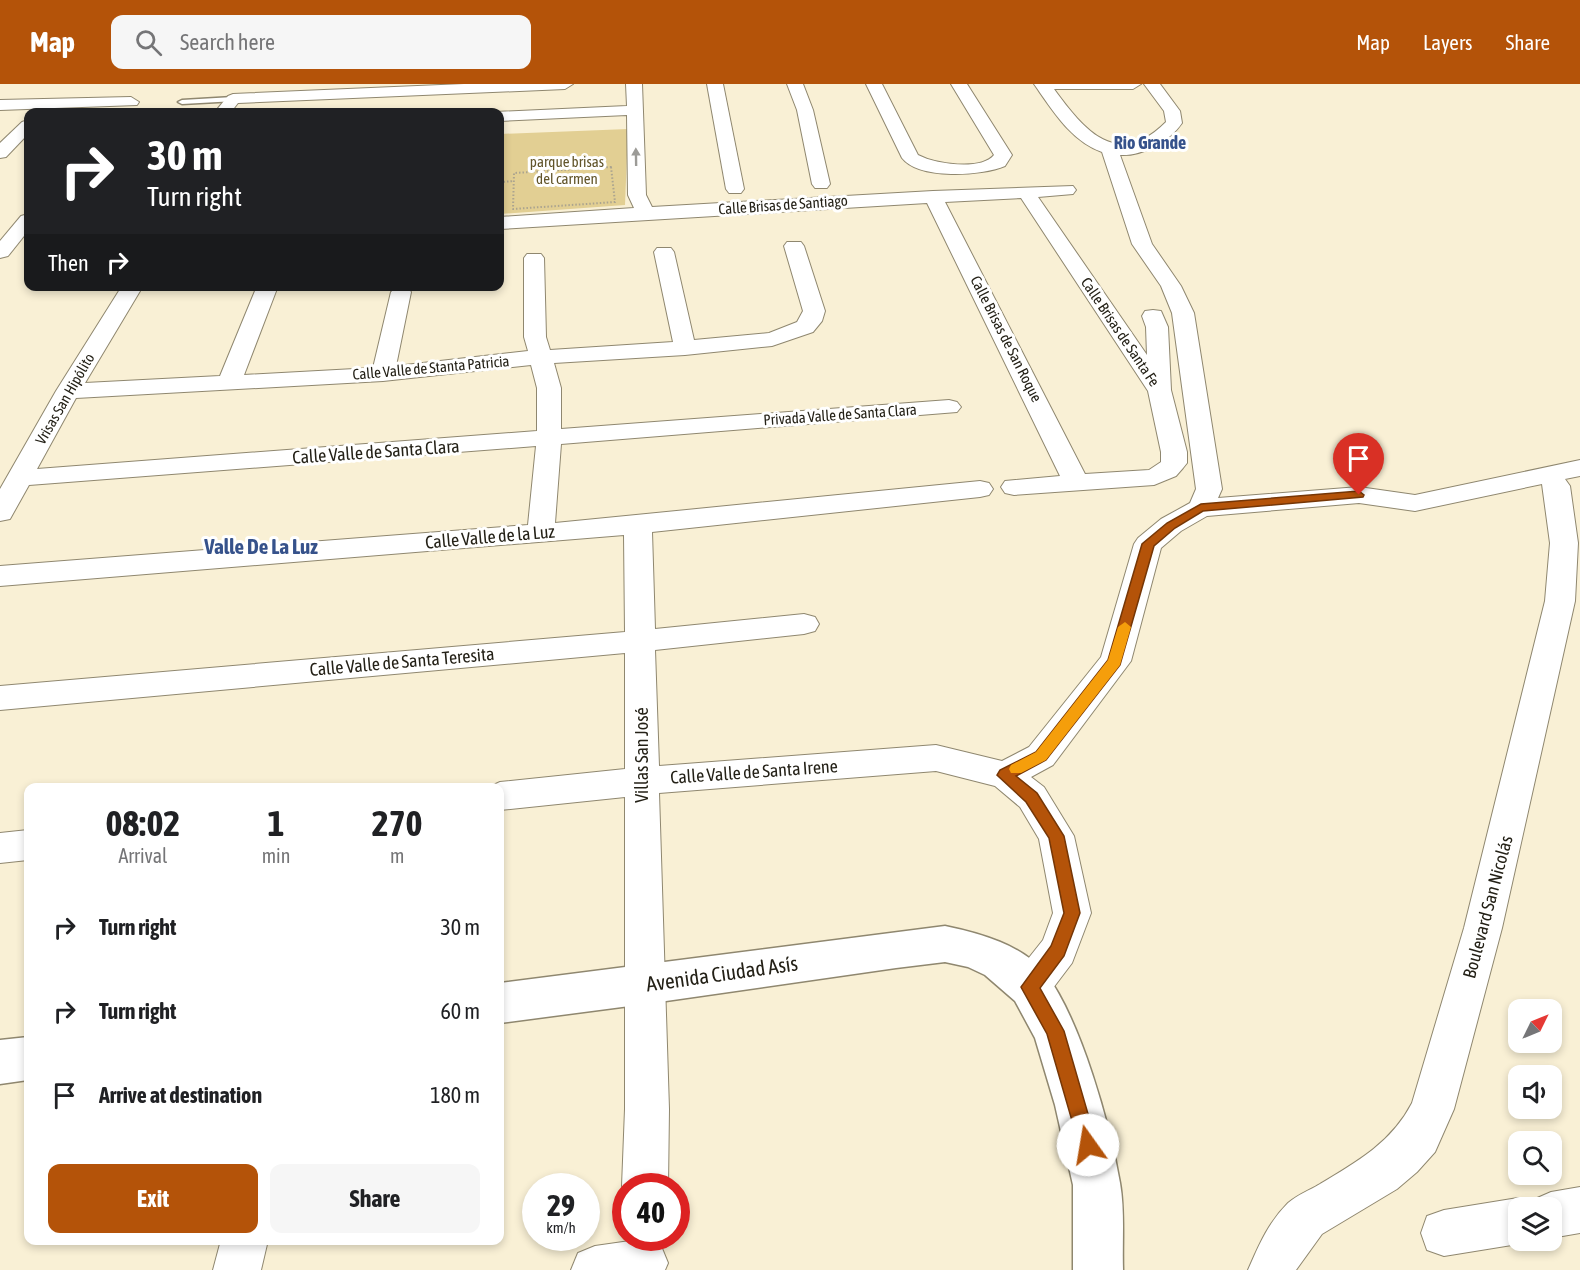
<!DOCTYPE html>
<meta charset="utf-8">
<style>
:root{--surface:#fff;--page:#f6f6f6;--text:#202124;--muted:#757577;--accent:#b45309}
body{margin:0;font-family:"Asap Condensed",sans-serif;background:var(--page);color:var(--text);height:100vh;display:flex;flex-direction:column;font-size:22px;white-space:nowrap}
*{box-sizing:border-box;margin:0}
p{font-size:20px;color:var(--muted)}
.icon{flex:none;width:33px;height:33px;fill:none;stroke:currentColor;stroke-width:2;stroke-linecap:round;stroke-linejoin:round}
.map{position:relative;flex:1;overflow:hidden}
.panel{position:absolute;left:24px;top:699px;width:480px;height:462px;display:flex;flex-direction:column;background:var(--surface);border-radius:12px;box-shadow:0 3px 9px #0003}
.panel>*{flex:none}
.hud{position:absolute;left:24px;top:24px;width:480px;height:183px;border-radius:12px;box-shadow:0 3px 9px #0003;background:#202124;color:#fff;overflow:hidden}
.needle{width:39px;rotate:47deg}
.tools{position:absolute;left:1508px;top:915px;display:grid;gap:12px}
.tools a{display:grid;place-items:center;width:54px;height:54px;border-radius:12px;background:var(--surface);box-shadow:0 3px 9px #0003;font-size:30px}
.speed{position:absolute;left:522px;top:1089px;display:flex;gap:12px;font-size:30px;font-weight:700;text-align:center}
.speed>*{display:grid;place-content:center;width:78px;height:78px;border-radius:50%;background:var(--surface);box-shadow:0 3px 9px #0003;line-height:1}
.speed small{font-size:15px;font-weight:400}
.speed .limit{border:9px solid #d22;background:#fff;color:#111}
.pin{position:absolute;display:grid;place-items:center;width:51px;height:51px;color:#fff;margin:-62px -26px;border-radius:50% 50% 50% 0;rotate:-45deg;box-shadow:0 0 6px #0007}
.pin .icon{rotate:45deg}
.me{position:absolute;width:66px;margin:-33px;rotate:347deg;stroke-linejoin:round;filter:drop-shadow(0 0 4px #0008)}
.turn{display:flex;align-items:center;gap:21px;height:126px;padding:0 24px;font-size:27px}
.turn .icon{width:78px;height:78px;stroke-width:2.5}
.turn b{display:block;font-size:42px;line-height:51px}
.then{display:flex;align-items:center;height:57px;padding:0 24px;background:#0003;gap:12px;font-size:22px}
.eta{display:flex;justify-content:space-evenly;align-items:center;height:102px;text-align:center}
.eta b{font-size:36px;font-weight:700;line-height:42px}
.button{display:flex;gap:12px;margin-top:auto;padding:12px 24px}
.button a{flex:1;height:69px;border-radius:12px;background:var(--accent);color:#fff;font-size:24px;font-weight:700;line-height:69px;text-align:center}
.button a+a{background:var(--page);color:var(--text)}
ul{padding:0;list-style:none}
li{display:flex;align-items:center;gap:18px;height:84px;padding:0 24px}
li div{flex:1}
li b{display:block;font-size:22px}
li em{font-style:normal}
header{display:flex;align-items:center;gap:36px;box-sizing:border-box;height:84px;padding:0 30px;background:var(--accent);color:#fff}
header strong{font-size:28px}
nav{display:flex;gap:33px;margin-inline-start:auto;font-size:21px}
.search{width:420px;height:54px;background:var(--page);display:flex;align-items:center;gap:15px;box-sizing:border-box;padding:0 21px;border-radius:12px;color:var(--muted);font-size:22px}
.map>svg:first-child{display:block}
.green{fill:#e2cf93}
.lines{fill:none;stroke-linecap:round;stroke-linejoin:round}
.service-casing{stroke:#8f876f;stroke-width:3}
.minor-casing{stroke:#8f876f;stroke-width:2}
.tertiary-casing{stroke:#8f876f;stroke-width:3}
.path{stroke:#aba48f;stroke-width:2;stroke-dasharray:1.5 2;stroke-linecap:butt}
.service{fill:#fff;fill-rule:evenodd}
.minor{fill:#fff;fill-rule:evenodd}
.tertiary{fill:#fff;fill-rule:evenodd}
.oneway{fill:#9c9b97}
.route{fill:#b45309;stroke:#753606;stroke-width:1.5}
.slow{fill:#f59e0b}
.labels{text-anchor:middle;stroke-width:6;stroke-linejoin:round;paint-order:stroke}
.far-park-label{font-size:15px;fill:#615429;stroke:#fff}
.far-street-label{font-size:15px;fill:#242117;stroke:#fff}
.far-quarter-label{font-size:18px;font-weight:bold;fill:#36528b;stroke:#fff}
.street-label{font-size:18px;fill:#242117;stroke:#fff}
.quarter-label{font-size:21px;font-weight:bold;fill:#36528b;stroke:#fff}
.near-street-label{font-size:21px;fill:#242117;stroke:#fff}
</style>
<header>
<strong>Map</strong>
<div class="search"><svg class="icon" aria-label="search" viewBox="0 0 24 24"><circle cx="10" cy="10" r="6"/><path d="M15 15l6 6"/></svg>Search here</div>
<nav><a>Map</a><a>Layers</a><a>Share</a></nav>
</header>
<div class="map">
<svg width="1580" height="1186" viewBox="0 0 1580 1186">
<rect width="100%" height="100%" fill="#f9f0d5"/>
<polygon class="green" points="628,45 625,121 500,130 500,50"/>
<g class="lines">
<g class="service-casing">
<polygon id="service" points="233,13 236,17 182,20 178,18 182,16"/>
</g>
<g class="minor-casing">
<g id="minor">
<polygon points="464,0 573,0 565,5 238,19 231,28 215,28 228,12 233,10"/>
<path d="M626 0H642L646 111 652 123 933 107 1073 102 1076 106 1073 110 1038 113 1147 271 1146 243 1142 232 1145 227 1153 226 1161 227 1168 243 1171 306 1187 368V379L1183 384 1176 392 1154 401 1014 411 1005 409 1001 403 1005 397 1060 392 927 119 500 145V133L634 124 628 111 627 31 500 37V28H495L627 22ZM1021 114 1148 307 1161 368V378L1149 386 1085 390 945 118Z"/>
<polygon points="707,0 723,0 744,105 741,109 729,109 726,105"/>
<polygon points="787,0 803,0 813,26 830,100 827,104 815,104 812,100 797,26"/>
<path d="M866 0H882L918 71C935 80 981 87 994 71L951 0H967L1012 71 1005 82C982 92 919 96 902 74Z"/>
<path d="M1034 0H1141L1133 5H1054C1084 46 1117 87 1166 38L1164 27 1144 0H1160L1180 27 1182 39C1169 58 1143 72 1120 71L1152 160 1181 202 1194 229 1222 405 1218 414 1359 403 1415 411 1580 376V392L1565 395 1570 402 1578 459 1575 517 1502 844 1454 1025 1435 1068 1417 1088 1397 1105 1322 1150 1296 1186H1248C1259 1161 1268 1139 1288 1119 1297 1111 1310 1106 1320 1100 1357 1078 1392 1058 1412 1019L1464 844 1545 517 1550 459 1542 400 1415 427 1359 419 1207 432 1181 447 1161 464 1131 577 1053 681 1031 693 1044 703 1074 752 1091 829 1072 879 1044 916 1030 922 1016 916 1010 903 1016 890 1043 856 1053 829 1039 755 1020 723 995 702 936 687 659 709 669 1025 668 1102H626V1110L622 1102 625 1025V713L500 726V704H487L500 698 625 685V569L0 626V602L625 548 624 451 0 502V482L528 441 536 362 29 401 10 435 0 437V405L56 307 122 202H143L85 299 220 292 257 202H278L244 291 373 284 391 208 398 202 408 204 411 208 396 282 528 267 524 253V174L527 170H541L544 174 546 253 550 266 673 258 654 168 657 164H671L674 168 694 256 769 249 797 238 803 227 784 162 787 158H801L804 162 825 227 822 237 813 248 772 262 685 271 554 279 561 304V345L949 316 957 318 961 323 957 328 561 360 555 439 980 397 989 399 993 405 989 411 980 413 652 448 655 545 804 530 815 533 819 540 815 547 804 550 655 566 659 682 936 661 1002 677 1029 663 1101 573 1134 460 1138 454 1161 435 1190 419 1196 405 1172 229 1161 202 1132 160 1102 68C1071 57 1053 27 1034 0ZM531 281 537 304V347L37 385 76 314 383 297Z"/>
<polygon points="131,13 139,18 137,21 0,26 0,16"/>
<polygon points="28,36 28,50 6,73 0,74 0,59 22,38"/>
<polygon points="28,130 28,147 8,172 0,174 0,157 21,132"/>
<polygon points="28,746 28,776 0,779 0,749"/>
<polygon points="1580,1103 1580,1149 1551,1154 1551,1124 1518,1124 1518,1156 1527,1156 1518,1160 1444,1172 1427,1166 1421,1149 1427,1132 1444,1126 1518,1114 1532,1120 1535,1115 1551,1108"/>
<polygon points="644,1155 661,1162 668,1179 665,1186 571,1186 578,1169 595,1162"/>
<polygon points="221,1156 268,1156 261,1186 213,1186"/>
</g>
</g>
<g class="tertiary-casing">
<g id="tertiary">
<path d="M945 842C979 849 1023 861 1046 890 1081 937 1110 1041 1120 1099 1125 1127 1122 1158 1123 1186H1073V1101L1055 1021 1035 954 1015 917 985 891 968 883 945 878 896 884 645 920 500 939V899Z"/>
<polygon points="28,953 28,996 0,1000 0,956"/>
</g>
</g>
<g class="path">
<polygon points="611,83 615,118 513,125 514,89"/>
<polyline points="500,98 514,97"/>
</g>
<use href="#service" class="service"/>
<use href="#minor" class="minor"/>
<use href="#tertiary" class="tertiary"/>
</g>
<defs><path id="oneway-solid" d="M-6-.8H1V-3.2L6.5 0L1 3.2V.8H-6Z" transform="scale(1.5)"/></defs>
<use class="oneway" href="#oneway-solid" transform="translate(636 73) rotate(-91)"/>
<polygon class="route" points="1359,407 1364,411 1363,413 1203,427 1175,444 1154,462 1120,581 1046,676 1016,692 1037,709 1064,752 1080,829 1064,872 1040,904 1064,947 1097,1061 1095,1068 1088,1070 1081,1068 1047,950 1021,903 1051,862 1064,829 1049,754 1026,718 997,691 1000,686 1036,668 1108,576 1142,460 1167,439 1201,420"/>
<polygon class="slow" points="1125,538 1131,543 1120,581 1046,676 1021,689 1011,689 1009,685 1011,681 1036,668 1108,576 1118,543"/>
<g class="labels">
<g class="far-park-label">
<text x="567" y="83">parque brisas<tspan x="567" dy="17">del carmen</tspan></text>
</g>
<g class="far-street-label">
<text transform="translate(783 121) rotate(-4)" y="5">Calle Brisas de Santiago</text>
<text transform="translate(1120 248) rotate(56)" y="5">Calle Brisas de Santa Fe</text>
<text transform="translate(1006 255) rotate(63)" y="5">Calle Brisas de San Roque</text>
<text transform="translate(431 284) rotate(-5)" y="5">Calle Valle de Stanta Patricia</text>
<text transform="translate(65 315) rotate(-60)" y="5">Vrisas San Hipólito</text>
<text transform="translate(840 331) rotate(-4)" y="5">Privada Valle de Santa Clara</text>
</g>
<g class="far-quarter-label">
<text x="1150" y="65">Rio Grande</text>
</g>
<g class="street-label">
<text transform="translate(376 368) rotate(-4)" y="6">Calle Valle de Santa Clara</text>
<text transform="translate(490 453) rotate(-5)" y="6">Calle Valle de la Luz</text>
<text transform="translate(402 578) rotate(-5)" y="6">Calle Valle de Santa Teresita</text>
<text transform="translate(642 671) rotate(-90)" y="6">Villas San José</text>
<text transform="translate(754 688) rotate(-4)" y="6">Calle Valle de Santa Irene</text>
<text transform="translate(1488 823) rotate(-75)" y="6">Boulevard San Nicolás</text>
</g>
<g class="quarter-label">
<text x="261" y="470">Valle De La Luz</text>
</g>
<g class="near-street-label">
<text transform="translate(722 890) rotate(-8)" y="7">Avenida Ciudad Asís</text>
</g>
</g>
</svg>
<div class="tools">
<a><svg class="needle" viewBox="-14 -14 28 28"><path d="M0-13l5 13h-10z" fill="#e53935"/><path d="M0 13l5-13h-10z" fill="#757577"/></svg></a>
<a><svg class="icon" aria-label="sound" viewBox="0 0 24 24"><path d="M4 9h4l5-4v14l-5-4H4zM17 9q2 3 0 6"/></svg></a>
<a><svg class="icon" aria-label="search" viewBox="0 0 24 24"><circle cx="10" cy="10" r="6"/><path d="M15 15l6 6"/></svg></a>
<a><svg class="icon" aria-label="layers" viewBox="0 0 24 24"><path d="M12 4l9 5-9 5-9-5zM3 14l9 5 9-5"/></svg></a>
</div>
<div class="speed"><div>29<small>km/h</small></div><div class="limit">40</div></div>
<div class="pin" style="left:1359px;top:411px;background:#d93025"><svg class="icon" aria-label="arrive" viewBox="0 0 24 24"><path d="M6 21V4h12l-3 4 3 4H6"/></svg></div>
<svg class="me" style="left:1088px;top:1061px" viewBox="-20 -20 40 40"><circle r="19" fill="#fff"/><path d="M0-13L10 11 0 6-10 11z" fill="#b45309"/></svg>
<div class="hud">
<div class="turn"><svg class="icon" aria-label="right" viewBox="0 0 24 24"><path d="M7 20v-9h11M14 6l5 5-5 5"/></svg><div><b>30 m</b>Turn right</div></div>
<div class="then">Then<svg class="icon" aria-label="right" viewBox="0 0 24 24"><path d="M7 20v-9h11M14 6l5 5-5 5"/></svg></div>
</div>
<section class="panel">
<div class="eta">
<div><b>08:02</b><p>Arrival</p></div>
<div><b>1</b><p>min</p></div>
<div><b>270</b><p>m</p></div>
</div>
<ul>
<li><svg class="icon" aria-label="right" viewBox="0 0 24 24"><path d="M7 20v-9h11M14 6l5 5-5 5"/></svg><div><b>Turn right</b></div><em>30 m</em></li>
<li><svg class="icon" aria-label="right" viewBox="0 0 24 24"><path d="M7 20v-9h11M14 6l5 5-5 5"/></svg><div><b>Turn right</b></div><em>60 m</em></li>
<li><svg class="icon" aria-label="arrive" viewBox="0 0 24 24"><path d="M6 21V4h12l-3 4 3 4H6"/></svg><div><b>Arrive at destination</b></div><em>180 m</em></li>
</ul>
<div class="button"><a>Exit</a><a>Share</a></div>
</section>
</div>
